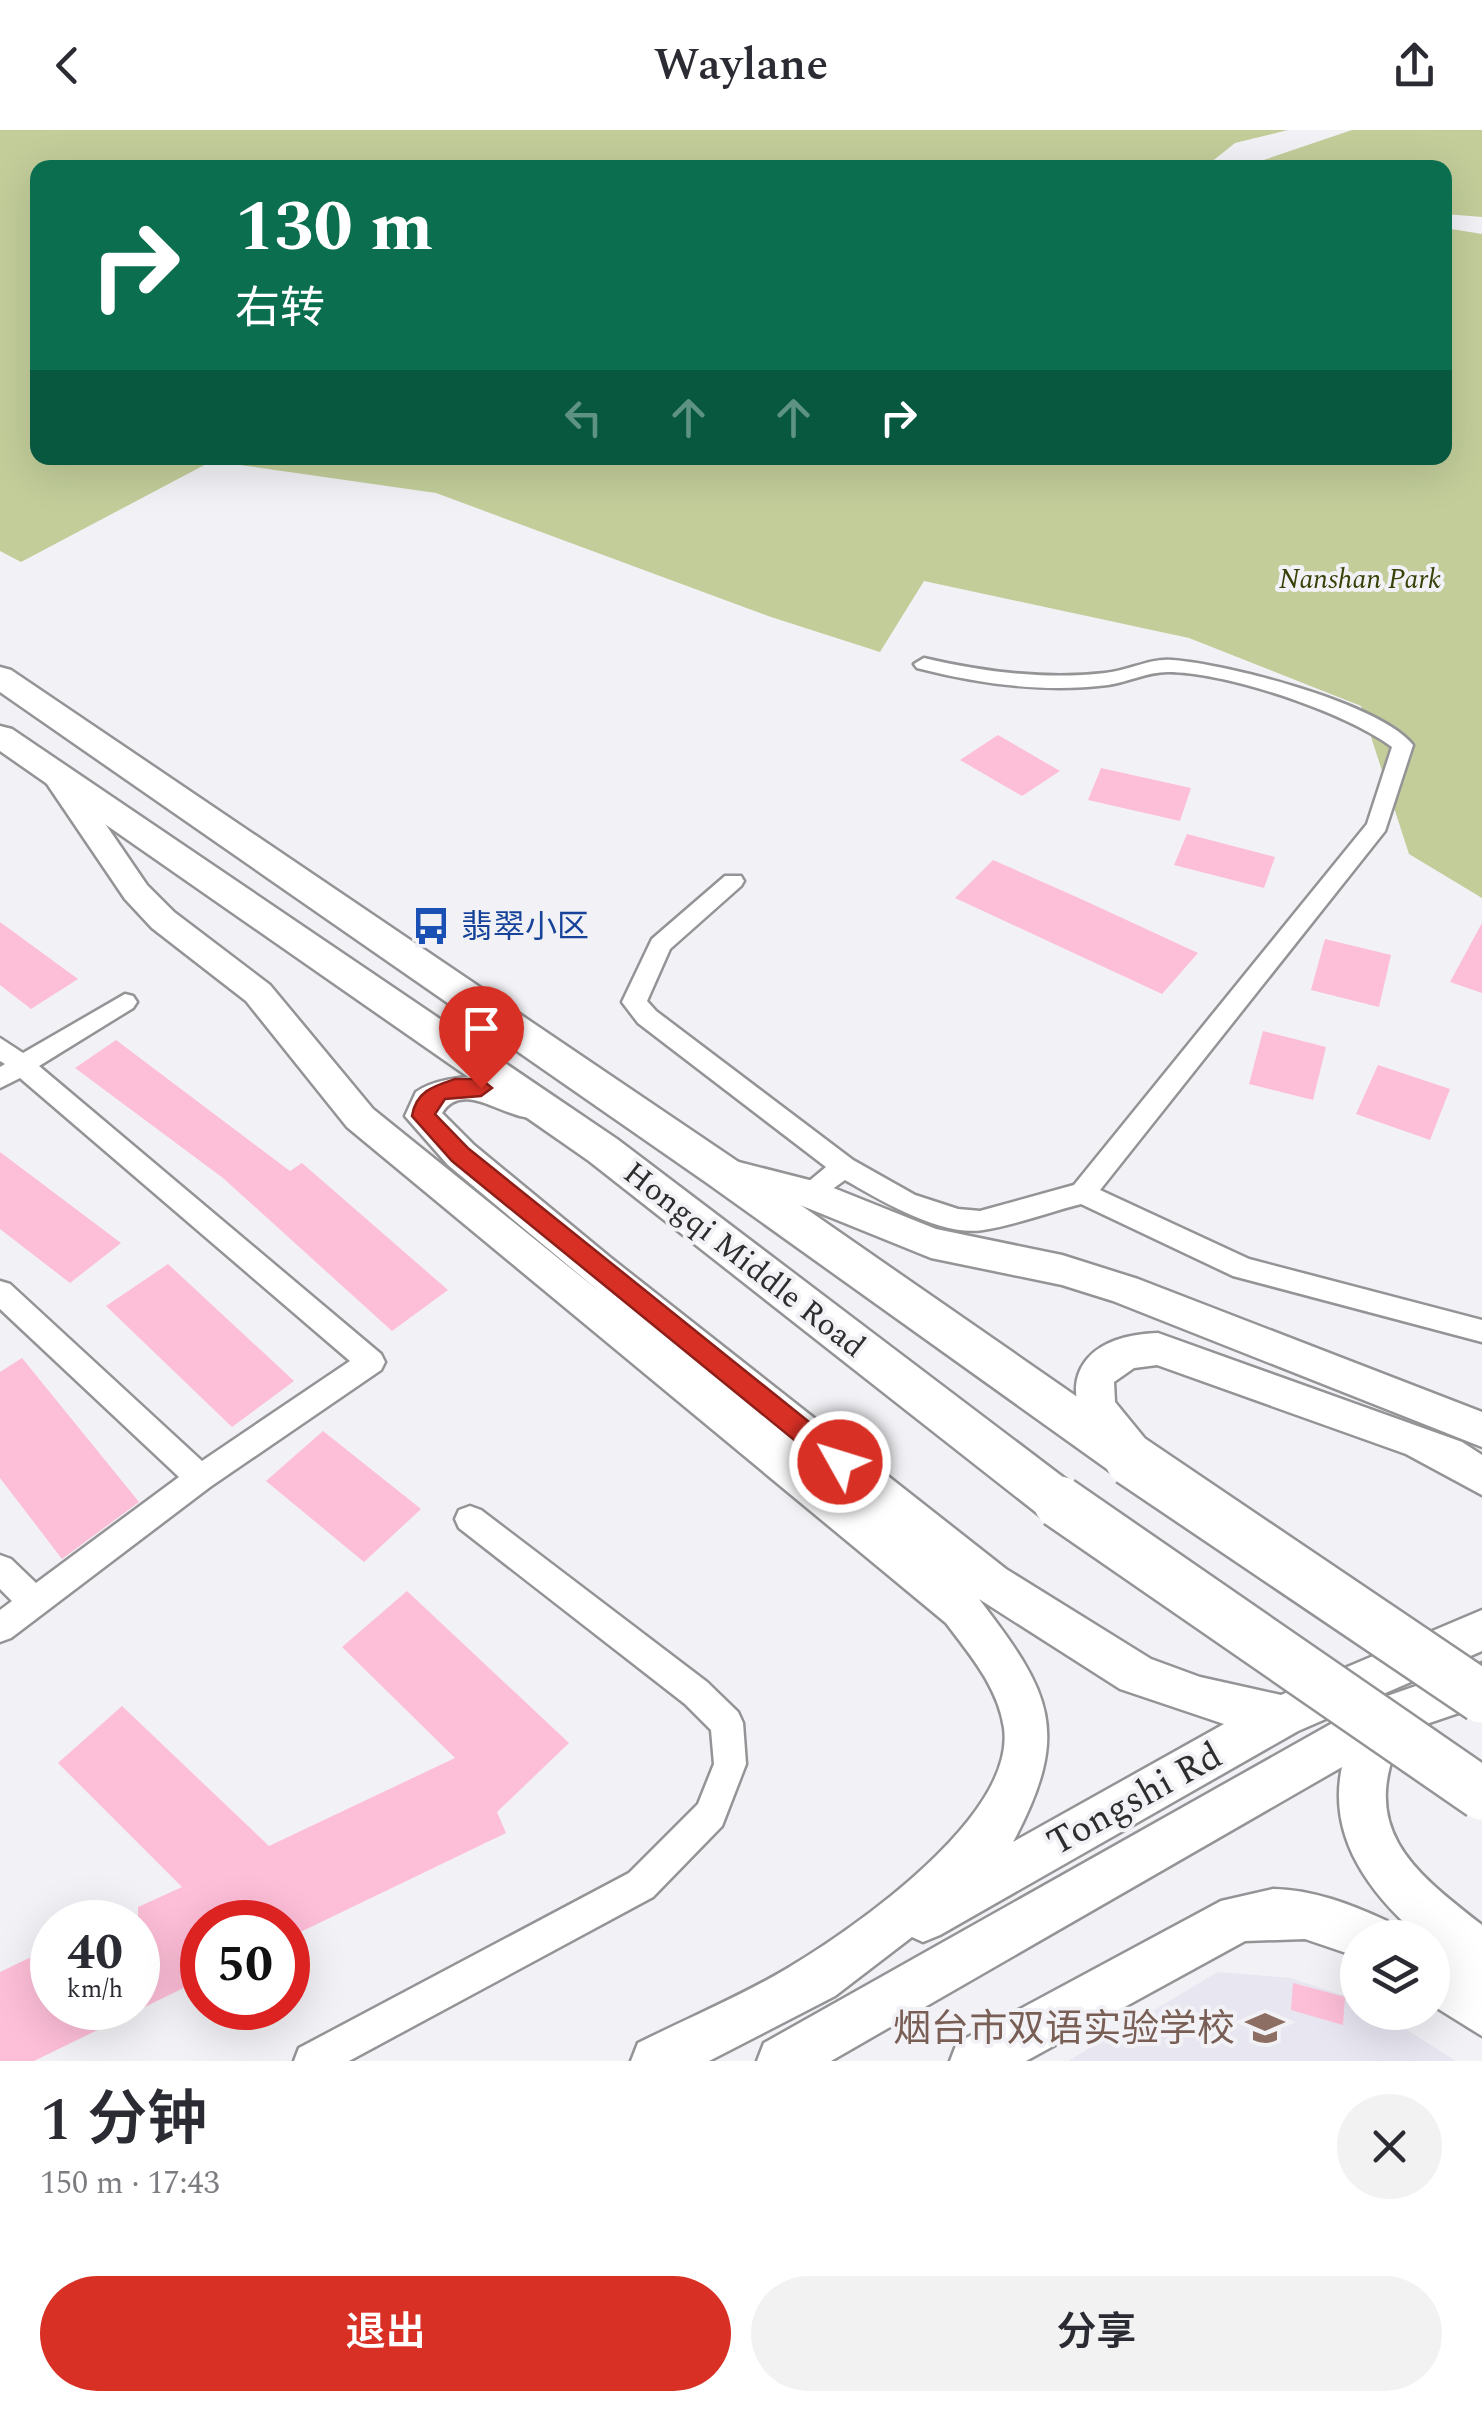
<!DOCTYPE html>
<html lang="zh">
<meta charset="utf-8">
<style>
:root{--surface:#fff;--page:#f2f2f3;--text:#2b2b33;--muted:#7c7c81;--accent:#d93025}
body{margin:0;font-family:Spectral,"Noto Sans SC",serif;background:var(--page);color:var(--text);height:100vh;display:flex;flex-direction:column;font-size:38px;white-space:nowrap}
*{box-sizing:border-box;margin:0}
p{font-size:32px;color:var(--muted)}
.icon{flex:none;width:55px;height:55px;fill:none;stroke:currentColor;stroke-width:2;stroke-linecap:round;stroke-linejoin:round}
.map{position:relative;height:1931px;overflow:hidden}
.details{display:flex;flex-direction:column;background:var(--surface);flex:1}
.details>*{flex:none}
.guide{position:absolute;left:30px;top:30px;width:1422px;height:305px;border-radius:20px;box-shadow:0 10px 40px #0002;background:#0b6e4f;color:#fff;overflow:hidden}
.buttons{position:absolute;left:1340px;top:1790px;display:grid;gap:20px}
.buttons a{display:grid;place-items:center;width:110px;height:110px;border-radius:50%;background:var(--surface);box-shadow:0 10px 40px #0002;font-size:50px}
.speed{position:absolute;left:30px;top:1770px;display:flex;gap:20px;font-size:50px;font-weight:700;text-align:center}
.speed>*{display:grid;place-content:center;width:130px;height:130px;border-radius:50%;background:var(--surface);box-shadow:0 10px 40px #0002;line-height:1}
.speed small{font-size:25px;font-weight:400}
.speed .limit{border:15px solid #d22;background:#fff;color:#111}
.pin{position:absolute;display:grid;place-items:center;width:85px;height:85px;color:#fff;margin:-102px -42px;border-radius:50% 50% 50% 0;rotate:-45deg;box-shadow:0 0 10px #0007}
.pin .icon{rotate:45deg}
.me{position:absolute;width:110px;margin:-55px;rotate:309deg;stroke-linejoin:round;filter:drop-shadow(0 0 8px #0008)}
.turn{display:flex;align-items:center;gap:35px;height:210px;padding:0 40px;font-size:45px}
.turn .icon{width:130px;height:130px;stroke-width:2.5}
.turn b{display:block;font-size:70px;line-height:85px}
.lanes{display:flex;align-items:center;height:95px;padding:0 40px;background:#0003;justify-content:center;gap:50px;direction:ltr}
.lanes .off{opacity:.35}
.round{display:grid;place-items:center;flex:none;width:105px;height:105px;border-radius:52px;background:var(--page)}
.headline{display:flex;align-items:center;justify-content:space-between;height:170px;padding:0 40px}
h1{font-size:60px;font-weight:600;line-height:75px}
.cta{display:flex;gap:20px;margin-top:auto;padding:20px 40px}
.cta a{flex:1;height:115px;border-radius:60px;background:var(--accent);color:#fff;font-size:40px;font-weight:600;line-height:115px;text-align:center}
.cta a+a{background:var(--page);color:var(--text)}
header{display:flex;justify-content:space-between;align-items:center;height:130px;padding:0 40px;background:var(--surface);font-size:45px;font-weight:600}
.map>svg:first-child{display:block}
.built{fill:#e7e6f1}
.green{fill:#c2cd9a}
.building{fill:#fdbed7}
.lines{fill:none;stroke-linecap:round;stroke-linejoin:round}
.minor-casing{stroke:#949497;stroke-width:5}
.secondary-casing{stroke:#949497;stroke-width:5}
.primary-casing{stroke:#949497;stroke-width:5}
.minor{fill:#fff;fill-rule:evenodd}
.secondary{fill:#fff;fill-rule:evenodd}
.primary{fill:#fff;fill-rule:evenodd}
.primary-bridge-casing{stroke:#949497;stroke-width:56;stroke-linecap:butt}
.primary-bridge{stroke:#fff;stroke-width:51}
.route{fill:#d93025;stroke:#8d1f18;stroke-width:2.5}
.labels{text-anchor:middle;stroke-width:8;stroke-linejoin:round;paint-order:stroke}
.far-park-label{font-size:28px;font-style:italic;fill:#384108;stroke:#f2f2f6}
.transit-label{font-size:32px;fill:#164399;stroke:#f2f2f6;text-anchor:start}
.street-label{font-size:32px;fill:#2d2d2e;stroke:#f2f2f6}
.near-street-label{font-size:38px;fill:#2d2d2e;stroke:#f2f2f6}
.near-education-label{font-size:38px;fill:#785e54;stroke:#f2f2f6;text-anchor:end}
</style>
<header><svg class="icon" aria-label="back" viewBox="0 0 24 24"><path d="M15 5l-7 7 7 7"/></svg>Waylane<svg class="icon" aria-label="share" viewBox="0 0 24 24"><path d="M12 15V3M7 8l5-5 5 5M5 13v7h14v-7"/></svg></header>
<div class="map">
<svg width="1482" height="1931" viewBox="0 0 1482 1931">
<rect width="100%" height="100%" fill="#f2f2f6"/>
<polygon class="built" points="1218,1842 1291,1848 1357,1870 1358,1882 1380,1883 1456,1931 1068,1931"/>
<g class="green">
<polygon points="0,0 1288,0 1235,13 1204,38 38,38 38,328 1445,328 1445,98 1482,104 1482,768 1409,724 1361,576 1189,508 924,451 880,522 771,487 436,363 212,331 21,432 0,421"/>
<polygon points="1352,0 1482,0 1482,87 1445,84 1445,38 1243,37"/>
</g>
<g class="building">
<polygon points="998,605 1060,641 1022,666 960,630"/>
<polygon points="1101,638 1191,658 1180,691 1088,670"/>
<polygon points="1187,704 1275,727 1264,758 1174,735"/>
<polygon points="993,730 1081,769 1198,823 1162,864 955,768"/>
<polygon points="0,792 78,849 31,879 0,855"/>
<polygon points="1482,793 1482,863 1450,852"/>
<polygon points="1325,809 1391,825 1379,877 1311,860"/>
<polygon points="1263,901 1326,917 1313,970 1249,954"/>
<polygon points="116,910 290,1041 302,1033 448,1160 392,1201 223,1048 75,938"/>
<polygon points="1378,935 1450,959 1430,1010 1356,984"/>
<polygon points="0,1022 121,1113 70,1153 0,1099"/>
<polygon points="168,1134 294,1251 232,1297 106,1176"/>
<polygon points="22,1228 139,1372 62,1429 0,1348 0,1242"/>
<polygon points="323,1301 421,1379 364,1432 266,1351"/>
<polygon points="407,1461 569,1613 497,1682 506,1703 288,1808 288,1792 202,1792 202,1849 34,1931 0,1931 0,1842 52,1817 52,1878 138,1878 138,1777 182,1757 58,1633 122,1576 269,1716 455,1628 342,1517"/>
<polygon points="1293,1853 1345,1867 1343,1895 1291,1880"/>
</g>
<g class="lines">
<g class="minor-casing">
<g id="minor">
<path d="M924 528C984 542 1044 550 1105 543 1128 541 1149 528 1172 530 1227 534 1379 573 1413 615L1385 701 1100 1060 1249 1129 1482 1190V1212L1233 1146 1081 1074C1049 1082 1016 1095 983 1100 941 1107 880 1070 845 1050L817 1070H799L795 1063 826 1037 638 893 622 872 652 809 725 746H741L744 751 741 756 670 819 647 871 656 881 853 1030 915 1065 958 1079 980 1081 1074 1055 1367 694 1392 617C1345 582 1226 542 1168 542 1147 542 1128 552 1108 555 1044 563 979 554 917 538L914 534Z"/>
<polygon points="125,864 133,866 137,872 133,878 39,936 381,1224 385,1232 381,1240 210,1357 11,1508 0,1512 0,1480 12,1471 0,1459 0,1425 11,1429 36,1453 179,1347 0,1179 0,1151 10,1154 202,1331 350,1231 20,948 0,958 0,937 5,934 0,931 0,908 23,923"/>
<polygon points="470,1376 481,1380 707,1552 738,1582 743,1593 746,1634 722,1696 653,1767 349,1931 294,1931 299,1918 629,1743 698,1674 714,1634 711,1600 685,1574 459,1398 455,1389 459,1380"/>
</g>
</g>
<g class="secondary-casing">
<g id="secondary">
<path d="M56 636 67 638 147 755 174 782 270 855 373 979 600 1162 448 1035 405 986 416 962C448 940 525 940 547 978L541 987C511 996 465 946 442 983L474 1015 611 1128 1006 1439 1151 1529 1200 1547 1281 1565 1482 1480V1521L1298 1601 940 1805 923 1812 912 1807 835 1866 709 1931H631L638 1913C688 1888 741 1866 788 1838 855 1798 1016 1686 1004 1598 998 1557 970 1525 946 1493L347 997 246 871 152 798 125 769 41 645ZM979 1469 1120 1559 1224 1594 1013 1712C1072 1601 1051 1563 979 1469Z"/>
<polygon points="723,1028 821,1053 936,1099 1062,1125 1138,1149 1482,1282 1482,1317 1113,1171 1062,1155 931,1128 800,1075 710,1052 705,1042 710,1032"/>
<path d="M1158 1203 1462 1312 1482 1325V1365L1406 1324 1157 1235 1134 1238 1114 1252 1115 1272 1151 1316 1145 1328C1089 1348 1017 1208 1158 1203Z"/>
<path d="M1482 1533V1575L1403 1602C1357 1697 1410 1739 1482 1795V1906L1432 1875V1820L1437 1822 1432 1808H1421C1369 1763 1327 1707 1342 1637L831 1931H757L764 1913 1370 1572Z"/>
<path d="M1273 1759C1314 1760 1350 1774 1387 1791L1394 1808H1358V1827L1305 1809 1245 1811 1026 1931H950L957 1913 1221 1771Z"/>
</g>
</g>
<g class="primary-casing">
<g id="primary">
<polygon points="0,537 11,540 737,1031 1148,1316 1154,1330 1148,1344 1131,1350 1114,1344 707,1053 0,562"/>
<polygon points="0,596 12,599 617,1009 1076,1357 1083,1372 1076,1387 1059,1393 1042,1387 589,1031 0,621"/>
</g>
</g>
<use href="#minor" class="minor"/>
<use href="#secondary" class="secondary"/>
<use href="#primary" class="primary"/>
<g class="primary-bridge-casing">
<g id="primary-bridge">
<polyline points="1131,1330 1482,1567"/>
<polyline points="1059,1372 1482,1664"/>
</g>
</g>
<use href="#primary-bridge" class="primary-bridge"/>
</g>
<path class="route" d="M455 949H481L492 958 481 966 445 969 435 984 469 1019 849 1324 853 1332 849 1340H831L452 1031 412 986C416 961 434 956 455 949Z"/>
<defs>
<g id="bus-bare" transform="scale(3)"><path d="M-5-6H5V4H4V6H2V4H-2V6H-4V4H-5ZM-3.5-4V0h7V-4ZM-3.5 1.2v1.5H-2V1.2ZM2 1.2v1.5H3.5V1.2Z" fill="#1a4fb4" stroke="#f2f2f6" stroke-width="2.5" paint-order="stroke"/></g>
<g id="school-bare" transform="scale(3)"><path d="M0-5L7-2L0 1L-7-2ZM-4 1L0 2.5L4 1V4Q0 6-4 4Z" fill="#8d6e63" stroke="#f2f2f6" stroke-width="2.5" paint-order="stroke"/></g>
</defs>
<g fill-rule="evenodd">
<use href="#bus-bare" x="431" y="796"/>
<use href="#school-bare" x="1265" y="1898"/>
</g>
<g class="labels">
<g class="far-park-label">
<text x="1360" y="458">Nanshan Park</text>
</g>
<g class="transit-label">
<text x="461" y="807">翡翠小区</text>
</g>
<g class="street-label">
<text transform="translate(745 1129) rotate(38)" y="11">Hongqi Middle Road</text>
</g>
<g class="near-street-label">
<text transform="translate(1134 1668) rotate(-29)" y="13">Tongshi Rd</text>
</g>
<g class="near-education-label">
<text x="1235" y="1911">烟台市双语实验学校</text>
</g>
</g>
</svg>
<div class="buttons">
<a><svg class="icon" aria-label="layers" viewBox="0 0 24 24"><path d="M12 4l9 5-9 5-9-5zM3 14l9 5 9-5"/></svg></a>
</div>
<div class="speed"><div>40<small>km/h</small></div><div class="limit">50</div></div>
<div class="pin" style="left:481px;top:958px;background:#d93025"><svg class="icon" aria-label="arrive" viewBox="0 0 24 24"><path d="M6 21V4h12l-3 4 3 4H6"/></svg></div>
<svg class="me" style="left:840px;top:1332px" viewBox="-20 -20 40 40"><circle r="17" fill="#d93025" stroke="#fff" stroke-width="3"/><path d="M0-11L8 9 0 5-8 9z" fill="#fff"/></svg>
<div class="guide">
<div class="turn"><svg class="icon" aria-label="right" viewBox="0 0 24 24"><path d="M7 20v-9h11M14 6l5 5-5 5"/></svg><div><b>130 m</b>右转</div></div>
<div class="lanes"><svg class="icon off" aria-label="left" viewBox="0 0 24 24"><path d="M17 20v-9H6M10 6l-5 5 5 5"/></svg><svg class="icon off" aria-label="ahead" viewBox="0 0 24 24"><path d="M12 20V5M6 11l6-6 6 6"/></svg><svg class="icon off" aria-label="ahead" viewBox="0 0 24 24"><path d="M12 20V5M6 11l6-6 6 6"/></svg><svg class="icon" aria-label="right" viewBox="0 0 24 24"><path d="M7 20v-9h11M14 6l5 5-5 5"/></svg></div>
</div>
</div>
<section class="details">
<div class="headline"><div><h1>1 分钟</h1><p>150 m · 17:43</p></div><a class="round"><svg class="icon" aria-label="close" viewBox="0 0 24 24"><path d="M6 6l12 12M18 6L6 18"/></svg></a></div>
<div class="cta"><a>退出</a><a>分享</a></div>
</section>
